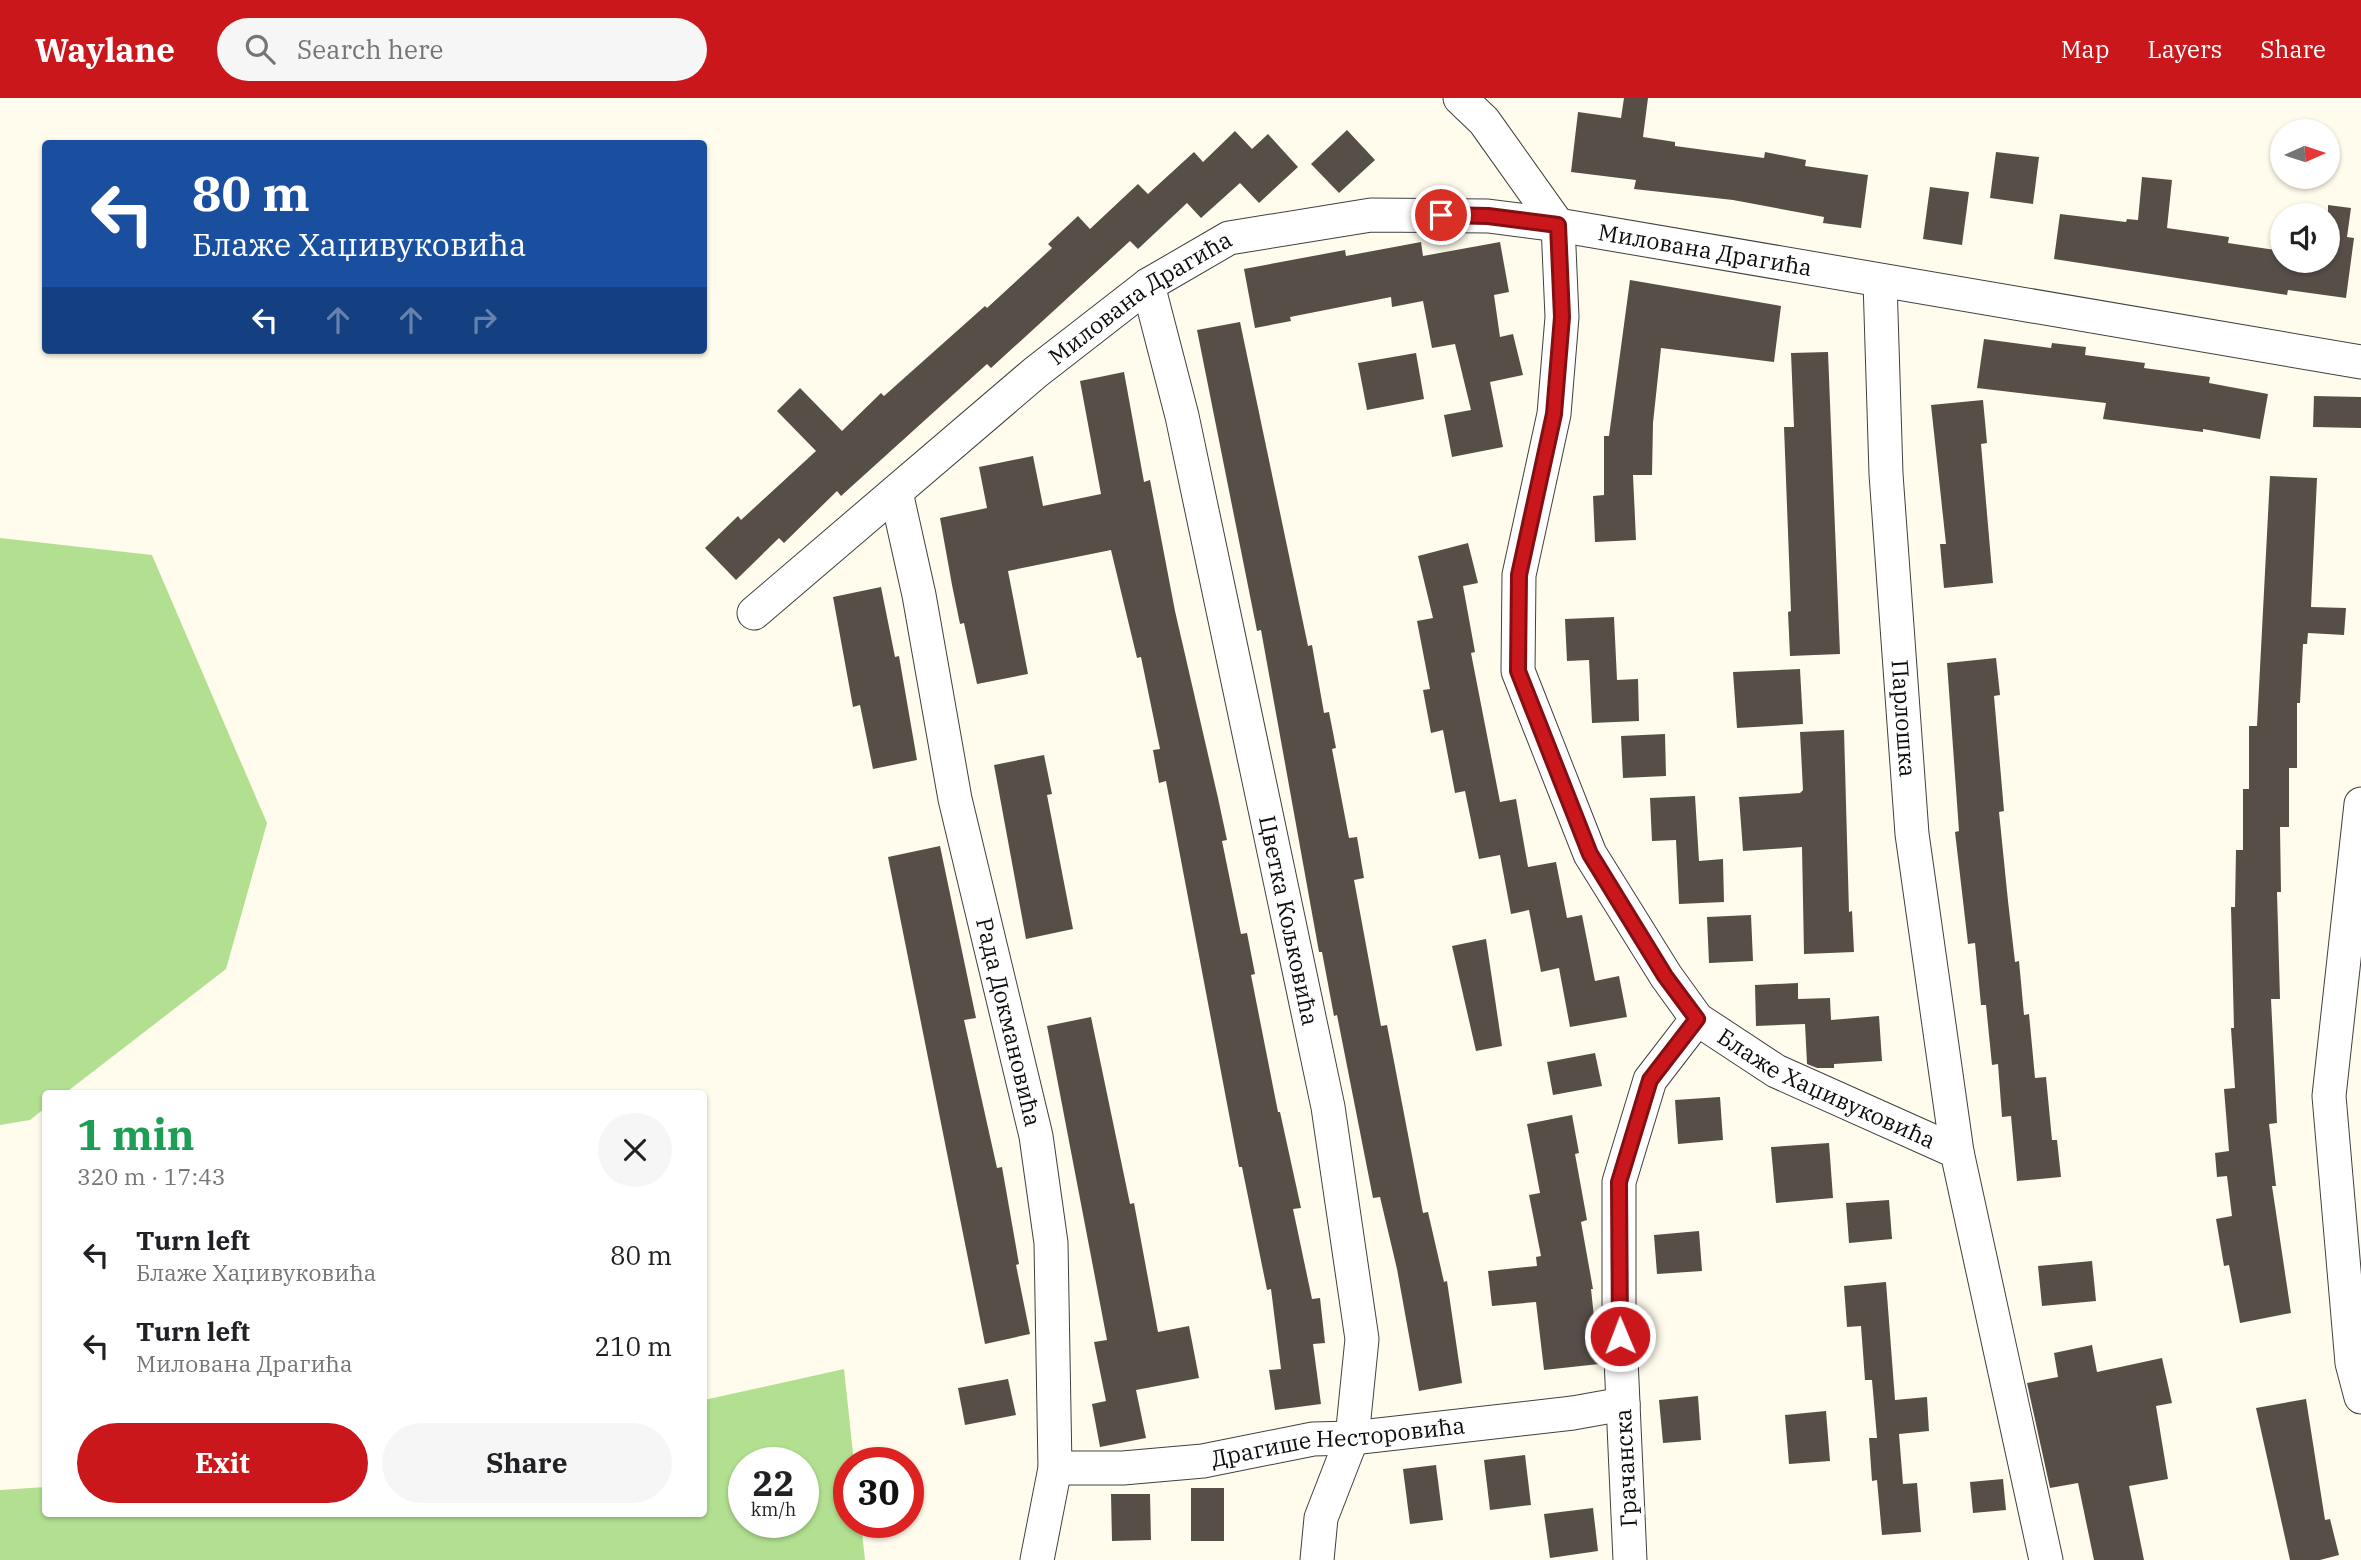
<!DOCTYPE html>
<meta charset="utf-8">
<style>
:root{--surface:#fff;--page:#f6f6f6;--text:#202124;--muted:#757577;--accent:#ca171c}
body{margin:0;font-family:"IBM Plex Serif",serif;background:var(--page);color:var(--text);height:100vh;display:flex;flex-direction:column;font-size:26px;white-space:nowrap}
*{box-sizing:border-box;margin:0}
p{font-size:23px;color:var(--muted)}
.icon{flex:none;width:38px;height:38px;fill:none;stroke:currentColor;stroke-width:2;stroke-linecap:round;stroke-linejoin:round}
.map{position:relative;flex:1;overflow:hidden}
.sheet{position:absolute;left:42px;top:992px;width:665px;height:427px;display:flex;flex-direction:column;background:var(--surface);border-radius:7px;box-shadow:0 2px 5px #0004}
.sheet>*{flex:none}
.hud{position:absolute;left:42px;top:42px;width:665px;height:214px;border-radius:7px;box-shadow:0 2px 5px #0004;background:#1a4fa0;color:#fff;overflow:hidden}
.needle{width:46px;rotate:87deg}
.buttons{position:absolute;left:2270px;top:21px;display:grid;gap:14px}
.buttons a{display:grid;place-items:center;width:70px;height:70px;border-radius:50%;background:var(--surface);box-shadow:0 2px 5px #0004;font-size:35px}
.speed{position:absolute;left:728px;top:1349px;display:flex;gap:14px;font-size:35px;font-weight:700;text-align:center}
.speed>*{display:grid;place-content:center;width:91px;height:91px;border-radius:50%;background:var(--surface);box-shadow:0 2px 5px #0004;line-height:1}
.speed small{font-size:18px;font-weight:400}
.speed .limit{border:10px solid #d22;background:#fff;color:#111}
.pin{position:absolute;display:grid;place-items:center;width:60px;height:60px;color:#fff;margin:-30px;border:4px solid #fff;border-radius:50%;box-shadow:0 2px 7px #0007}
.me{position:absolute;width:77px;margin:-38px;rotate:359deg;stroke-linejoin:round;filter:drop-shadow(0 0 5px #0008)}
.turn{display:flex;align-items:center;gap:24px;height:147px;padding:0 35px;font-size:32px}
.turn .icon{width:91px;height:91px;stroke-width:2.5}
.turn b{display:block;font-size:49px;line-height:60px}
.lanes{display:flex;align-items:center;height:66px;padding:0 35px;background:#0003;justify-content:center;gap:35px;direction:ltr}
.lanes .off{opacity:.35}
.round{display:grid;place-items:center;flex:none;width:74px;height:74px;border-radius:37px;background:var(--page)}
.summary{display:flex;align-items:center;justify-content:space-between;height:119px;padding:0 35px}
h1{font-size:42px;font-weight:700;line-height:52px;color:#1e9e55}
.button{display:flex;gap:14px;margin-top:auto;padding:14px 35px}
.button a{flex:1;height:80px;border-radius:42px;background:var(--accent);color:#fff;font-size:28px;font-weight:700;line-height:80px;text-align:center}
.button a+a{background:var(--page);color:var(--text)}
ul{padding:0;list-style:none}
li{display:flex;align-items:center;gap:21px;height:91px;padding:0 35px}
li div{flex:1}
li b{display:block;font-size:26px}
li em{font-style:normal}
header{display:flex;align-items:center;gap:42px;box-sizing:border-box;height:98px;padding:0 35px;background:var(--accent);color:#fff}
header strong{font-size:33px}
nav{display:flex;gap:38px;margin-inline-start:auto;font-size:24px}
.search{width:490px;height:63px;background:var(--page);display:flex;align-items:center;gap:18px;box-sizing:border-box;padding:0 24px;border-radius:38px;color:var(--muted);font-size:26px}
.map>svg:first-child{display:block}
.forest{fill:#b2e090;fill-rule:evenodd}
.building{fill:#574e48}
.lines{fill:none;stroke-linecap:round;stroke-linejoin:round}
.minor-casing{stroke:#404040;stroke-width:35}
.minor{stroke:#fff;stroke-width:33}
.route-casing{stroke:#830f12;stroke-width:18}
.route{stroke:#ca171c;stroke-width:12}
.labels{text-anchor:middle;stroke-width:7;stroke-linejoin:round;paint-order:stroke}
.street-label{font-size:23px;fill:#0d0d0d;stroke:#fff}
</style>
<header>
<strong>Waylane</strong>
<div class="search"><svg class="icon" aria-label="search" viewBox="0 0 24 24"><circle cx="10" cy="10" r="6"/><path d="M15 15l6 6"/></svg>Search here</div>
<nav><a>Map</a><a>Layers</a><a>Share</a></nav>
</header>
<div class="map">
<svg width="2361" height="1462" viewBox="0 0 2361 1462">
<rect width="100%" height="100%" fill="#fffced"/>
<g class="forest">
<polygon points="0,440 152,457 267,725 226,871 64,996 46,996 45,1010 30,1022 0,1027"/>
<path d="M844 1271 854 1365H849V1424L861 1425 865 1462H0V1392L45 1389 46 1416H704V1302ZM744 1365H803V1424H744Z"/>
</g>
<g class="building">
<polygon points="1624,0 1648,0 1643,39 1675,44 1675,48 1764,60 1765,54 1806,62 1805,68 1868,77 1861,130 1823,125 1824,119 1733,102 1634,91 1636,82 1571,74 1578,14 1621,20"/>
<polygon points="1347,32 1375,62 1339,95 1311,66"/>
<polygon points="1235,33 1252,51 1268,36 1298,69 1259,105 1240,85 1201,120 1187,105 1138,151 1130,143 991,270 987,266 841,398 837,393 784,445 779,440 736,482 705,450 738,418 741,422 816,353 777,313 800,290 842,333 881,295 884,298 985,208 987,210 1052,150 1048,146 1078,118 1090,131 1138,86 1148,96 1194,54 1203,64"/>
<polygon points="1996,54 2039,59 2033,106 1990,100"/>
<polygon points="2142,79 2172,82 2167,130 2229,139 2228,145 2282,153 2282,163 2328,163 2328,107 2351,110 2347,139 2354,140 2346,200 2288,192 2287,197 2054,161 2060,116 2126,124 2127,121 2138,122"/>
<polygon points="1930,89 1969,94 1962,147 1923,141"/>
<polygon points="1421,144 1423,158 1500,144 1509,194 1494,197 1500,239 1513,236 1523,277 1490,284 1503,349 1452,359 1444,317 1471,312 1455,246 1432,250 1423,203 1392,209 1391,199 1290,219 1291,223 1255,230 1244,171 1345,152 1346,158"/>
<polygon points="1630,182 1781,208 1774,264 1661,250 1653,325 1652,377 1633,377 1636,442 1595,444 1593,398 1604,397 1604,338 1609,338"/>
<polygon points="1240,224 1308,548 1312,547 1324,615 1329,614 1336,650 1332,651 1349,740 1357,739 1364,780 1354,782 1381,928 1387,927 1423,1115 1428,1114 1444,1184 1447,1183 1462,1285 1419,1293 1397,1171 1380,1099 1373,1100 1337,917 1334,918 1322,854 1319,854 1261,532 1257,533 1197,232"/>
<polygon points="1984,241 2051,250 2052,245 2086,249 2085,257 2145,265 2144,270 2210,279 2209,285 2268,296 2260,341 2203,331 2203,334 2103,321 2106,305 1977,290"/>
<polygon points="1828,254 1840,556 1790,558 1788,514 1791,513 1784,329 1794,329 1791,255"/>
<polygon points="1416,255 1424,301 1367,312 1358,265"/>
<polygon points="1124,274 1144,384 1150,382 1175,513 1218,700 1227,742 1222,743 1241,836 1247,835 1255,876 1251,877 1278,1014 1280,1014 1301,1110 1293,1111 1312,1201 1320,1200 1325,1245 1313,1246 1321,1306 1275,1312 1269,1272 1281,1271 1271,1191 1267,1192 1242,1069 1239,1069 1166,683 1159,685 1153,652 1160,651 1141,559 1137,560 1111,452 1008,473 1028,576 977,586 964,525 960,526 952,487 940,420 987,410 979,369 1033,358 1043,408 1101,396 1080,283"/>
<polygon points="2314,298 2361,299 2361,330 2313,329"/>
<polygon points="1983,302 1987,345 1981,346 1993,485 1944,490 1940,446 1946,446 1931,307"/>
<polygon points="2270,378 2317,380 2311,509 2346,510 2344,537 2308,535 2307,546 2303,546 2300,605 2297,605 2297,670 2289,670 2289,729 2280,729 2281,794 2277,794 2280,901 2271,901 2277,1025 2269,1026 2276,1088 2272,1088 2291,1215 2240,1225 2229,1167 2224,1168 2216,1121 2232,1118 2227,1078 2217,1079 2215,1055 2229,1053 2224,991 2235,990 2231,930 2234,930 2231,809 2235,809 2236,752 2243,752 2243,691 2249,691 2249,628 2257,628"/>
<polygon points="1468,445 1478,485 1463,488 1475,554 1471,555 1500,704 1516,701 1528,769 1556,764 1567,820 1582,817 1595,883 1619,878 1627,919 1570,929 1559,870 1541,874 1529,812 1511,816 1500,757 1479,761 1465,693 1455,695 1443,632 1431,635 1423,592 1430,591 1417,523 1433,520 1418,458"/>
<polygon points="881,489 895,559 899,558 917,662 873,671 860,607 853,609 833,499"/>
<polygon points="1614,519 1617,582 1638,581 1639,623 1592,625 1589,562 1567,563 1565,521"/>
<polygon points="1996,560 2000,597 1994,598 2004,713 1999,714 2008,803 2015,864 2019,863 2024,917 2029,916 2035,980 2046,979 2052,1042 2057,1042 2061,1079 2017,1083 2011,1018 2002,1019 1998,966 1992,967 1986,907 1981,907 1975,845 1968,846 1955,734 1959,733 1947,565"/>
<polygon points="1800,571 1803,626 1737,630 1733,574"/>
<polygon points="1844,632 1849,814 1852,813 1854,854 1804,856 1802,749 1743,753 1739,699 1800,695 1803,692 1800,634"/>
<polygon points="1665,636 1666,678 1623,680 1621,638"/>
<polygon points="1044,657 1052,696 1047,697 1073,831 1026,841 994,667"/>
<polygon points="1695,698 1699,763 1723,761 1724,804 1679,806 1676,742 1652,743 1650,700"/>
<polygon points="940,748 976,920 964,922 997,1070 1002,1069 1019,1166 1016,1167 1030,1236 985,1246 888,759"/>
<polygon points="1751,817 1753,863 1709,865 1707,819"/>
<polygon points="1486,841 1502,948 1476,953 1452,848"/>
<polygon points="1798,885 1798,901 1830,900 1831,922 1879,918 1882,963 1834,966 1834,970 1817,970 1807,966 1805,926 1756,928 1755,887"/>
<polygon points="1091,919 1130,1106 1134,1105 1158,1234 1189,1228 1199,1280 1136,1292 1146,1340 1100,1349 1092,1306 1106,1303 1094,1244 1107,1242 1047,928"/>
<polygon points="1595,955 1602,988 1553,997 1547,964"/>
<polygon points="1720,999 1723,1042 1678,1046 1675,1002"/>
<polygon points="1572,1017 1579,1055 1575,1056 1587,1122 1581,1124 1593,1191 1591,1191 1599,1266 1544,1272 1536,1204 1492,1208 1488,1173 1537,1168 1536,1159 1541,1158 1529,1097 1540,1095 1527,1026"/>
<polygon points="1829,1045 1833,1100 1776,1105 1771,1049"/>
<polygon points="1889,1102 1892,1141 1849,1145 1846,1105"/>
<polygon points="1699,1133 1702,1173 1657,1176 1654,1137"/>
<polygon points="2092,1163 2096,1203 2042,1208 2038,1168"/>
<polygon points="1886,1184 1895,1302 1927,1299 1929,1333 1899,1336 1903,1386 1917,1385 1921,1434 1882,1437 1877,1382 1872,1383 1869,1340 1877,1340 1872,1282 1865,1282 1861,1228 1847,1229 1844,1188"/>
<polygon points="2092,1247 2097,1274 2162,1260 2172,1305 2156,1308 2168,1381 2129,1388 2144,1462 2094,1462 2078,1385 2050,1390 2027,1285 2058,1279 2054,1255"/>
<polygon points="1008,1281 1016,1317 965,1327 958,1290"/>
<polygon points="1698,1298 1701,1342 1663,1345 1659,1302"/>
<polygon points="2306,1301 2325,1422 2330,1421 2339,1457 2320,1462 2290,1462 2256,1310"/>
<polygon points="1826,1313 1830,1363 1789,1366 1785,1317"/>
<polygon points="1525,1357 1531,1407 1490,1412 1484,1362"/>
<polygon points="1436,1367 1443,1422 1410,1426 1403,1371"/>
<polygon points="2003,1381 2006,1412 1973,1415 1970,1384"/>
<rect x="1191" y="1390" width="33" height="53"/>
<polygon points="1111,1396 1150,1396 1151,1442 1112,1443"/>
<polygon points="1593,1410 1598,1453 1550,1460 1544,1416"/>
</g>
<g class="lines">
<g class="minor-casing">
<g id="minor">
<path id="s1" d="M1460 0 1484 23 1558 127 1562 219 1554 316 1519 477 1518 573 1590 756 1666 878 1697 921 1776 973 1957 1054 2046 1462"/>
<path id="s2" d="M1880 183 1886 376 1912 736 1957 1054"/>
<path id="s3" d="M1148 187 1182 318 1328 1009 1362 1241 1352 1340 1321 1420 1317 1462"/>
<path id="s4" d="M896 394 919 497 955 701 1036 1038 1051 1145 1055 1370 1037 1462"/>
<path id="s5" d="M754 515 1036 274 1148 187 1229 140 1371 117 1488 118 1558 127 2361 264"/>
<polyline points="2361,706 2329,998 2352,1265 2361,1299"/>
<path id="s6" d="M1055 1370H1123L1203 1363 1313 1341 1352 1340 1573 1315 1623 1306"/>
<polyline points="1630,1462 1619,1216 1619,1084 1650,982 1697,921"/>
</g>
</g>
<use href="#minor" class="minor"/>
</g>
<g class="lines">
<g class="route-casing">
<polyline id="route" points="1441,117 1488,118 1558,127 1562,219 1554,316 1519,477 1518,573 1590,756 1665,878 1697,921 1650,982 1619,1084 1620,1238"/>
</g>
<use href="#route" class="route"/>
</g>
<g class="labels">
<g class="street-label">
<text dy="8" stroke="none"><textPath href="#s5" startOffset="1087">Милована Драгића</textPath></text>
<text dy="8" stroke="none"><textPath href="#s5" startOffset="499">Милована Драгића</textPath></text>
<text dy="8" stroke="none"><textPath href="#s2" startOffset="438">Парлошка</textPath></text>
<text dy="8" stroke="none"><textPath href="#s3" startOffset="651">Цветка Кољковића</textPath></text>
<text dy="8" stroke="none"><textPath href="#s4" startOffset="542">Рада Докмановића</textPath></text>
<text dy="8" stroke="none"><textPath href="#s1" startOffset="1152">Блаже Хаџивуковића</textPath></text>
<text dy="8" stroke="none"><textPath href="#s6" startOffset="285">Драгише Несторовића</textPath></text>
<text transform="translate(1626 1370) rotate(-93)" y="8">Грачанска</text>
</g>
</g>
</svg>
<div class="buttons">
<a><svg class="needle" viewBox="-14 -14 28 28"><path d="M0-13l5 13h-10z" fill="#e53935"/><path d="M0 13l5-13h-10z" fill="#757577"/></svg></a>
<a><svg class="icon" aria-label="sound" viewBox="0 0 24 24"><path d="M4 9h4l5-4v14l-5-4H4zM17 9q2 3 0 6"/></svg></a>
</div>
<div class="speed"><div>22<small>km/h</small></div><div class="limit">30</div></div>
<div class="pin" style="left:1441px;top:117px;background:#d93025"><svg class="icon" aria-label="arrive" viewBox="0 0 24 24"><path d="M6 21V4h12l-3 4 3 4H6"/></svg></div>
<svg class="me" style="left:1620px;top:1238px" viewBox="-20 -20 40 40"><circle r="17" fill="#ca171c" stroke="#fff" stroke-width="3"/><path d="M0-11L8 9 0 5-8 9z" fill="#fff"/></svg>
<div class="hud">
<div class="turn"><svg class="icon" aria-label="left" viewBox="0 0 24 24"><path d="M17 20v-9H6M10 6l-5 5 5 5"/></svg><div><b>80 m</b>Блаже Хаџивуковића</div></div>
<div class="lanes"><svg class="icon" aria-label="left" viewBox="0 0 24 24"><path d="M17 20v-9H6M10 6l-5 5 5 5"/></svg><svg class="icon off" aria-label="ahead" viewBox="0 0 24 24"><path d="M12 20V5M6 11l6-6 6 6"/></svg><svg class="icon off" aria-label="ahead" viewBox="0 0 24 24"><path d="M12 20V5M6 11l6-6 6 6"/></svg><svg class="icon off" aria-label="right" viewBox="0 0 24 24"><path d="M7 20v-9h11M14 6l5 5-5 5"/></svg></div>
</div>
<section class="sheet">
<div class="summary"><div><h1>1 min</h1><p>320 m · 17:43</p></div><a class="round"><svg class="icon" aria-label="close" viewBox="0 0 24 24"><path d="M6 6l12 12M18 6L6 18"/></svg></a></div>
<ul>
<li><svg class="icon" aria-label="left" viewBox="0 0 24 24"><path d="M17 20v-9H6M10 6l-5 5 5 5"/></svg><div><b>Turn left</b><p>Блаже Хаџивуковића</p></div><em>80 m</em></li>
<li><svg class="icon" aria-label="left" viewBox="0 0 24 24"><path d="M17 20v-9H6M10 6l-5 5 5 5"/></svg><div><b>Turn left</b><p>Милована Драгића</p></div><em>210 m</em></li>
</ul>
<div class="button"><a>Exit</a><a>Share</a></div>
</section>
</div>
